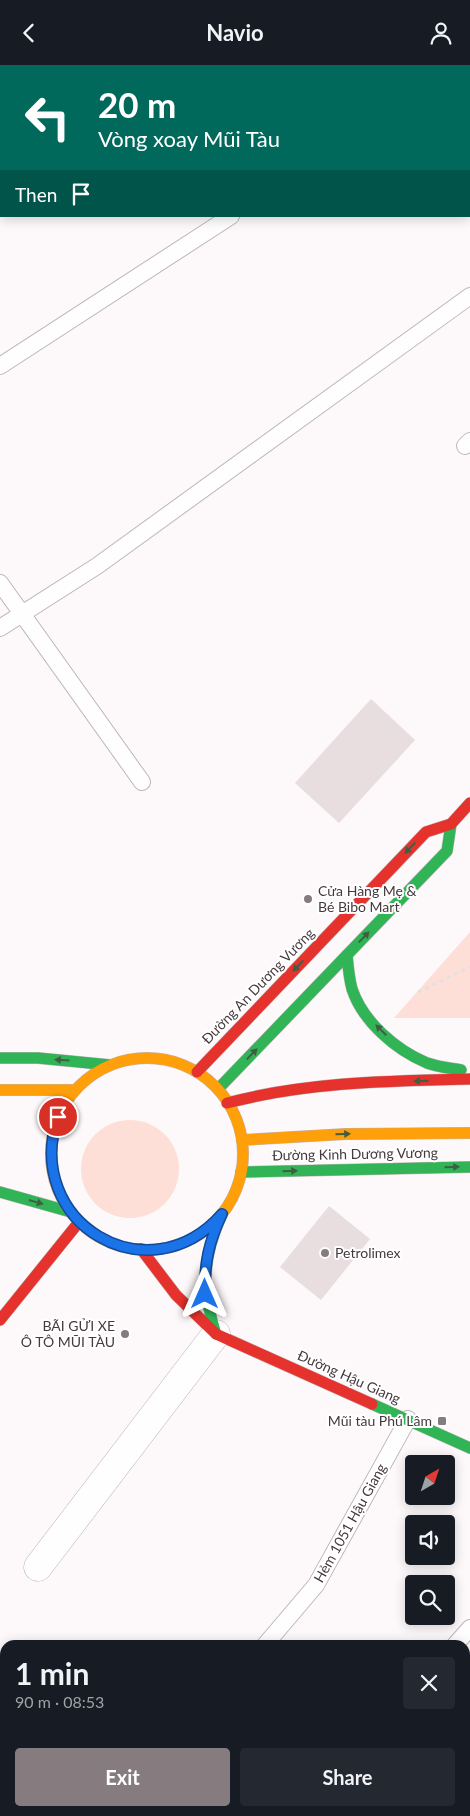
<!DOCTYPE html>
<meta charset="utf-8">
<style>
:root{--surface:#171b24;--page:#242831;--text:#f1f3f6;--muted:#9ea1a6;--accent:#867c7f}
body{margin:0;font-family:Lato,sans-serif;background:var(--page);color:var(--text);height:100vh;display:flex;flex-direction:column;font-size:19px;white-space:nowrap}
*{box-sizing:border-box;margin:0}
p{font-size:16px;color:var(--muted)}
.icon{flex:none;width:28px;height:28px;fill:none;stroke:currentColor;stroke-width:2;stroke-linecap:round;stroke-linejoin:round}
.map{position:relative;flex:1;overflow:hidden}
.sheet{position:absolute;left:0px;top:1575px;width:470px;height:176px;display:flex;flex-direction:column;background:var(--surface);border-radius:15px 15px 0 0;box-shadow:0 2px 12px #0003}
.sheet>*{flex:none}
.banner{position:absolute;left:0px;top:0px;width:470px;height:152px;box-shadow:0 2px 12px #0003;background:#00695c;color:#fff;overflow:hidden}
.needle{width:32px;rotate:39deg}
.controls{position:absolute;left:405px;top:1390px;display:grid;gap:10px}
.controls a{display:grid;place-items:center;width:50px;height:50px;border-radius:5px;background:var(--surface);box-shadow:0 2px 12px #0003;font-size:25px}
.pin{position:absolute;display:grid;place-items:center;width:42px;height:42px;color:#fff;margin:-21px;border:2px solid #fff;border-radius:50%;box-shadow:0 1px 5px #0007}
.me{position:absolute;width:55px;margin:-28px;rotate:0deg;stroke-linejoin:round;filter:drop-shadow(0 0 4px #0008)}
.turn{display:flex;align-items:center;gap:18px;height:105px;padding:0 15px;font-size:22px}
.turn .icon{width:65px;height:65px;stroke-width:2.5}
.turn b{display:block;font-size:35px;line-height:42px}
.then{display:flex;align-items:center;height:48px;padding:0 15px;background:#0003;gap:10px;font-size:19px}
.round{display:grid;place-items:center;flex:none;width:52px;height:52px;border-radius:5px;background:var(--page)}
.overview{display:flex;align-items:center;justify-content:space-between;height:85px;padding:0 15px}
h1{font-size:30px;font-weight:700;line-height:38px}
.cta{display:flex;gap:10px;margin-top:auto;padding:10px 15px}
.cta a{flex:1;height:58px;border-radius:5px;background:var(--accent);color:#fff;font-size:20px;font-weight:700;line-height:58px;text-align:center}
.cta a+a{background:var(--page);color:var(--text)}
header{display:flex;justify-content:space-between;align-items:center;height:65px;padding:0 15px;background:var(--surface);font-size:22px;font-weight:700}
.map>svg:first-child{display:block}
.green{fill:#fedfd7}
.building{fill:#e8dedf}
.lines{fill:none;stroke-linecap:round;stroke-linejoin:round}
.lane-casing{stroke:#beb6b9;stroke-width:18}
.street-casing{stroke:#beb6b9;stroke-width:29}
.fast-casing{stroke:#beb6b9;stroke-width:12}
.slow-casing{stroke:#beb6b9;stroke-width:12}
.jam-casing{stroke:#beb6b9;stroke-width:12}
.path{stroke:#e3e0e1;stroke-width:3;stroke-dasharray:4 4;stroke-linecap:butt}
.lane{stroke:#fffefe;stroke-width:16}
.street{stroke:#fffefe;stroke-width:28}
.fast{stroke:#30b455;stroke-width:11}
.slow{stroke:#ff9f0a;stroke-width:11}
.jam{stroke:#e5322d;stroke-width:11}
.oneway{fill:#3f5e44}
.route-casing{stroke:#114b97;stroke-width:12}
.route{stroke:#1a73e8;stroke-width:9}
.poi-dot{fill:#867c7f;stroke:#fff;stroke-width:2}
.labels{text-anchor:middle;stroke-width:4;stroke-linejoin:round;paint-order:stroke}
.poi-label{font-size:14px;fill:#46393d;stroke:#fff;text-anchor:start}
.street-label{font-size:14px;fill:#46393d;stroke:#fff}
</style>
<header><svg class="icon" aria-label="back" viewBox="0 0 24 24"><path d="M15 5l-7 7 7 7"/></svg>Navio<svg class="icon" aria-label="person" viewBox="0 0 24 24"><circle cx="12" cy="8" r="4"/><path d="M4 21q1-7 8-7t8 7"/></svg></header>
<div class="map">
<svg width="470" height="1751" viewBox="0 0 470 1751">
<rect width="100%" height="100%" fill="#fdf8fa"/>
<g class="green">
<polygon points="470,867 470,953 394,953"/>
<circle cx="130" cy="1104" r="49"/>
</g>
<g class="building">
<polygon points="371,634 415,675 339,758 295,718"/>
<polygon points="329,1141 370,1174 321,1235 280,1202"/>
</g>
<g class="lines">
<g class="lane-casing">
<g id="lane">
<polyline points="469,141 470,143"/>
<polyline points="0,301 231,151"/>
<polyline points="465,381 470,376"/>
<polyline points="0,518 142,717"/>
<polyline points="0,563 97,501 470,231"/>
<polyline points="265,1580 316,1520 408,1354"/>
<polyline points="455,1580 470,1563"/>
<polyline points="79,1751 82,1746"/>
<polyline points="293,1751 299,1746"/>
</g>
</g>
<g class="street-casing">
<g id="street">
<polyline points="405,0 406,1"/>
<polyline points="469,90 470,92"/>
<polyline points="38,1502 216,1269"/>
</g>
</g>
<g class="fast-casing">
<g id="fast">
<path d="M347 890C348 901 349 913 352 924 363 957 396 985 427 998 438 1002 450 1003 461 1005"/>
<polyline points="0,993 38,993 110,1000"/>
<polyline points="218,1024 447,786 451,759"/>
<polyline points="241,1107 470,1102"/>
<polyline points="0,1127 71,1147"/>
<path d="M216 1269C201 1224 202 1193 222 1149"/>
<polyline points="372,1339 470,1383"/>
</g>
</g>
<g class="slow-casing">
<g id="slow">
<circle cx="147" cy="1089" r="96"/>
<polyline points="0,1025 74,1025"/>
<polyline points="242,1075 346,1069 470,1068"/>
</g>
</g>
<g class="jam-casing">
<g id="jam">
<polyline points="197,1007 426,767 451,759 470,738"/>
<path d="M227 1038C307 1017 388 1016 470 1014"/>
<polyline points="141,1184 176,1230 216,1269 372,1339"/>
<polyline points="0,1255 79,1157"/>
</g>
</g>
<polyline class="path" points="418,927 470,902"/>
<use href="#lane" class="lane"/>
<use href="#street" class="street"/>
<use href="#fast" class="fast"/>
<use href="#slow" class="slow"/>
<use href="#jam" class="jam"/>
</g>
<defs><path id="oneway-solid" d="M-6-.8H1V-3.2L6.5 0L1 3.2V.8H-6Z" transform="scale(1.25)"/></defs>
<g class="oneway">
<use href="#oneway-solid" transform="translate(410 783) rotate(134)"/>
<use href="#oneway-solid" transform="translate(364 872) rotate(-46)"/>
<use href="#oneway-solid" transform="translate(298 901) rotate(134)"/>
<use href="#oneway-solid" transform="translate(381 965) rotate(-135)"/>
<use href="#oneway-solid" transform="translate(252 989) rotate(-46)"/>
<use href="#oneway-solid" transform="translate(62 995) rotate(-176)"/>
<use href="#oneway-solid" transform="translate(421 1016) rotate(178)"/>
<use href="#oneway-solid" transform="translate(343 1069) rotate(-2)"/>
<use href="#oneway-solid" transform="translate(452 1102) rotate(-1)"/>
<use href="#oneway-solid" transform="translate(290 1106) rotate(-1)"/>
<use href="#oneway-solid" transform="translate(36 1137) rotate(16)"/>
</g>
<g class="lines">
<g class="route-casing">
<path id="route" d="M58 1052C22 1157 148 1233 222 1149 209 1176 204 1199 205 1229"/>
</g>
<use href="#route" class="route"/>
</g>
<g class="poi-dot">
<circle cx="308" cy="834" r="5"/>
<circle cx="325" cy="1188" r="5"/>
<circle cx="125" cy="1269" r="5"/>
<rect x="437" y="1351" width="10" height="10" rx="2.5"/>
</g>
<g class="labels">
<g class="poi-label">
<text x="318" y="831">Cửa Hàng Mẹ &amp;<tspan x="318" dy="16">Bé Bibo Mart</tspan></text>
<text x="335" y="1193">Petrolimex</text>
<text x="115" y="1266" text-anchor="end">BÃI GỬI XE<tspan x="115" dy="16">Ô TÔ MŨI TÀU</tspan></text>
<text x="432" y="1361" text-anchor="end">Mũi tàu Phú Lâm</text>
</g>
<g class="street-label">
<text transform="translate(258 921) rotate(-46)" y="5">Đường An Dương Vương</text>
<text transform="translate(355 1089) rotate(-1)" y="5">Đường Kinh Dương Vương</text>
<text transform="translate(349 1312) rotate(24)" y="5">Đường Hậu Giang</text>
<text transform="translate(350 1458) rotate(-61)" y="5">Hẻm 1051 Hậu Giang</text>
</g>
</g>
</svg>
<div class="controls">
<a><svg class="needle" viewBox="-14 -14 28 28"><path d="M0-13l5 13h-10z" fill="#e53935"/><path d="M0 13l5-13h-10z" fill="#9ea1a6"/></svg></a>
<a><svg class="icon" aria-label="sound" viewBox="0 0 24 24"><path d="M4 9h4l5-4v14l-5-4H4zM17 9q2 3 0 6"/></svg></a>
<a><svg class="icon" aria-label="search" viewBox="0 0 24 24"><circle cx="10" cy="10" r="6"/><path d="M15 15l6 6"/></svg></a>
</div>
<div class="pin" style="left:58px;top:1052px;background:#d93025"><svg class="icon" aria-label="arrive" viewBox="0 0 24 24"><path d="M6 21V4h12l-3 4 3 4H6"/></svg></div>
<svg class="me" style="left:205px;top:1229px" viewBox="-20 -20 40 40"><path d="M0-17L14 15 0 8-14 15z" fill="#1a73e8" stroke="#fff" stroke-width="4"/></svg>
<div class="banner">
<div class="turn"><svg class="icon" aria-label="left" viewBox="0 0 24 24"><path d="M17 20v-9H6M10 6l-5 5 5 5"/></svg><div><b>20 m</b>Vòng xoay Mũi Tàu</div></div>
<div class="then">Then<svg class="icon" aria-label="arrive" viewBox="0 0 24 24"><path d="M6 21V4h12l-3 4 3 4H6"/></svg></div>
</div>
<section class="sheet">
<div class="overview"><div><h1>1 min</h1><p>90 m · 08:53</p></div><a class="round"><svg class="icon" aria-label="close" viewBox="0 0 24 24"><path d="M6 6l12 12M18 6L6 18"/></svg></a></div>
<div class="cta"><a>Exit</a><a>Share</a></div>
</section>
</div>
